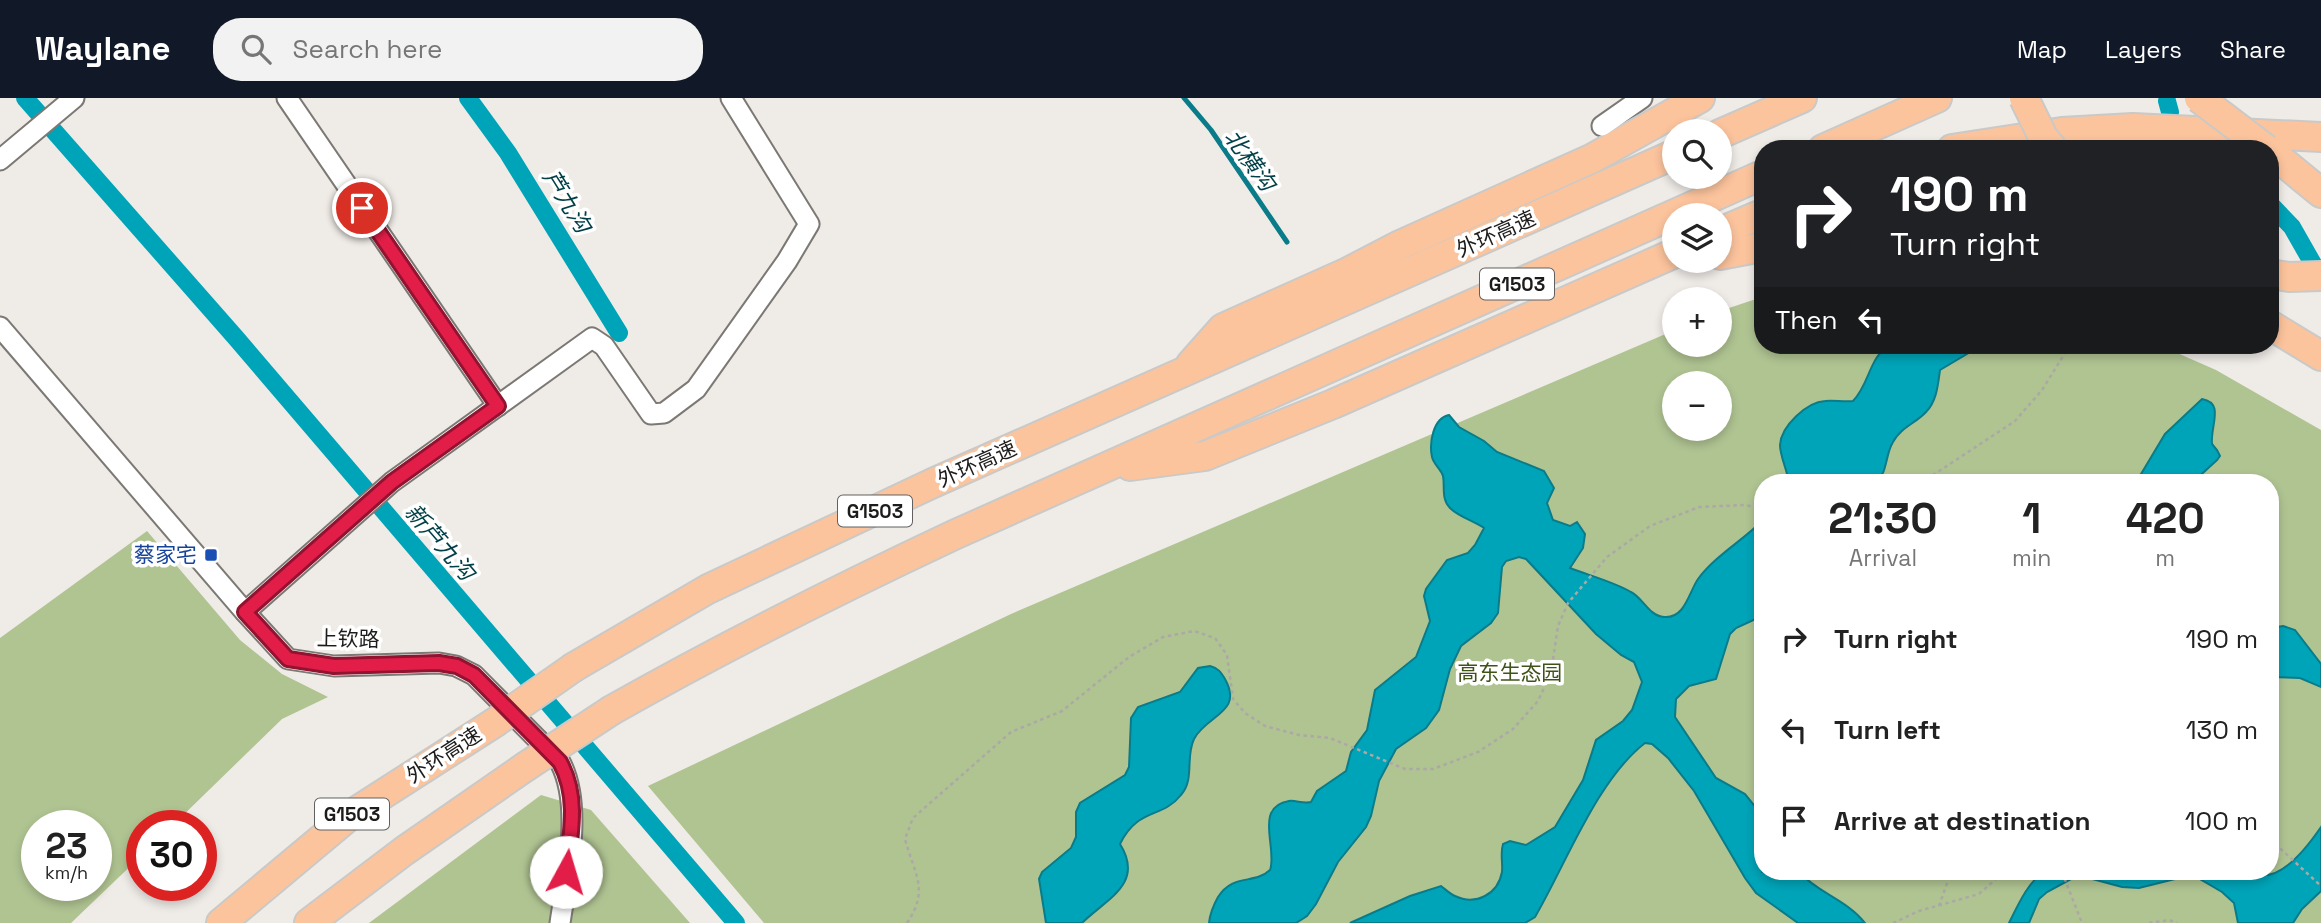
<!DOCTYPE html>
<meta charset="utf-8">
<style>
:root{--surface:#fff;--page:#f2f2f2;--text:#222;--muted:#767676;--accent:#111827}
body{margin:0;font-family:"Space Grotesk","Noto Sans SC",sans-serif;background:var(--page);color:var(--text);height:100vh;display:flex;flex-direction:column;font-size:26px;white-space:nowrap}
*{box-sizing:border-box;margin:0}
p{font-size:23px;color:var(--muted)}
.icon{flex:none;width:38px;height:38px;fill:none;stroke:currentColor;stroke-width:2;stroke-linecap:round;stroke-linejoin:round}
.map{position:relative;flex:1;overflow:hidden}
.panel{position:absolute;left:1754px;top:376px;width:525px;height:406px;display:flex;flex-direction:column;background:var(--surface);border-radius:28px;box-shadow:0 4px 10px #0003}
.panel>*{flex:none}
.banner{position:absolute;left:1754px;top:42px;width:525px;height:214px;border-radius:28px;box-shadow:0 4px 10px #0003;background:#202124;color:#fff;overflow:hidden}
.fabs{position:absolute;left:1662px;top:21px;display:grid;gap:14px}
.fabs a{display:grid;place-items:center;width:70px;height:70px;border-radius:50%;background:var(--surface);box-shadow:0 4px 10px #0003;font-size:35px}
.speed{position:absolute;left:21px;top:712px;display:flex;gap:14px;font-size:35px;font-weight:700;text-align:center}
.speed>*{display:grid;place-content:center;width:91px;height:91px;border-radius:50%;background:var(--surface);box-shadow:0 4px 10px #0003;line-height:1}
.speed small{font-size:18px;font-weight:400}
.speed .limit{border:10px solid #d22;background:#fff;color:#111}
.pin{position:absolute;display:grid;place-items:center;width:60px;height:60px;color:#fff;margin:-30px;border:4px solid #fff;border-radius:50%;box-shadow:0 2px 7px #0007}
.me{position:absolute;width:77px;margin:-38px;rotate:6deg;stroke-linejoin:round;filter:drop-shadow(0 0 5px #0008)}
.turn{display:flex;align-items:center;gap:24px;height:147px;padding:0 21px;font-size:32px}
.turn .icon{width:91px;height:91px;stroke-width:2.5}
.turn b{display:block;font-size:49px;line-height:60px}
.then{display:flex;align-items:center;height:66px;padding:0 21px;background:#0003;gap:14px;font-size:26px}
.eta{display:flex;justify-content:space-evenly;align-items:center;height:119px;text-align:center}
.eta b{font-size:42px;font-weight:700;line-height:49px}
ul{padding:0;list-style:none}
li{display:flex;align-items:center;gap:21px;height:91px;padding:0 21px}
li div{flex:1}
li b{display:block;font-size:26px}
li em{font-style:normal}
header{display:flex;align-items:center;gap:42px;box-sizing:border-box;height:98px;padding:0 35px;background:var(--accent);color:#fff}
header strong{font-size:33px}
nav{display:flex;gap:38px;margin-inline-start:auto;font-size:24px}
.search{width:490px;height:63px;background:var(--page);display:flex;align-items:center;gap:18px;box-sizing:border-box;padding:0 24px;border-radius:28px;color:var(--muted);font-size:26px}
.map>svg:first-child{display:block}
.green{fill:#b0c492;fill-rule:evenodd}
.water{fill:#00a4b8;stroke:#097b89;stroke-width:2}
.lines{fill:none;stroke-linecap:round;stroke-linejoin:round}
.stream{stroke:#097b89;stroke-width:5}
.canal{stroke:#00a4b8;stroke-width:18}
.minor-casing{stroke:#7c7975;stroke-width:23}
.highway-casing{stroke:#c9c9c8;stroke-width:32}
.path{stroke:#aba8a5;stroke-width:2.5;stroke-dasharray:3.5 3.5;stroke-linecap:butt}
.minor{stroke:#fff;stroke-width:19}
.highway{stroke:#fcc49d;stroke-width:28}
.highway-bridge-casing{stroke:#c9c9c8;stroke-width:32;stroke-linecap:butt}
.highway-bridge{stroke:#fcc49d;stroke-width:28}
.route-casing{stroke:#92132f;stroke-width:18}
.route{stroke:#e11d48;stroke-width:12}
.transit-dot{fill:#1a4fb4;stroke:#fff;stroke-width:2.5}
.labels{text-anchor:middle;stroke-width:7;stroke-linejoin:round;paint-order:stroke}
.shield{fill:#fff;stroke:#61605f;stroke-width:2}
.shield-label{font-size:19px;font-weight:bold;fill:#1d1c1b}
.street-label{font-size:21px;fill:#1d1c1b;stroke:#fff}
.transit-label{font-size:21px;fill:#164399;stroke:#fff;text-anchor:end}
.park-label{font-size:21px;fill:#3f5218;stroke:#fff}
.water-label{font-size:23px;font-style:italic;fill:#013f47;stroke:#fff}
</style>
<header>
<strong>Waylane</strong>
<div class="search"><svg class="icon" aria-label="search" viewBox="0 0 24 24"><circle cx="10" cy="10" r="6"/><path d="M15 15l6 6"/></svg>Search here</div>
<nav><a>Map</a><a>Layers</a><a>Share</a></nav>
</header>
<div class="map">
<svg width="2321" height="825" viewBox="0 0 2321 825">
<rect width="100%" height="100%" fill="#efebe7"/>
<g class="green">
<path d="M1762 199V247H2159L2216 272 2321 332V825H764L648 688 1011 516 1675 232V247H1720V213ZM1675 285H1720V331H1675ZM1762 385H2270V774H1762Z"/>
<path d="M147 433 240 542 282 576 328 599 282 621 172 728H142V757L71 825H0V540ZM37 728H96V788H37Z"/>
<polygon points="541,697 591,712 690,825 369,825"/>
</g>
<g class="water">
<path d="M1891 247H1982L1940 272C1938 286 1937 303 1926 314 1916 325 1900 330 1893 344 1885 357 1888 374 1876 385H1787L1788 380C1786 370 1780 357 1780 347 1781 328 1807 304 1825 303 1834 302 1843 304 1853 303 1870 286 1869 257 1891 247Z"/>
<path d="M2202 301C2225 305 2210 328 2212 346L2217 352 2220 358 2217 362 2192 385H2131L2141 376 2165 336Z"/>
<path d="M1449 317 1459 329 1484 343 1497 354 1544 373 1554 390 1547 405 1553 422 1570 428 1577 424 1585 436 1583 450 1570 470C1588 477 1614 484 1631 494 1643 500 1649 518 1664 519 1685 521 1689 494 1698 481 1715 458 1742 443 1762 423V518L1736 530 1730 536 1716 581 1689 588 1676 601 1675 619 1716 680 1745 696 1762 717V774H1799C1818 795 1847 802 1865 825H1798L1756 795 1745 780 1694 693 1668 660 1652 646 1645 645C1597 682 1566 766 1535 819L1525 825H1350L1410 798 1441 788C1445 791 1450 796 1455 798 1476 808 1498 796 1502 774 1503 764 1500 756 1503 746L1510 743 1526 747 1555 729 1583 682 1596 642 1623 623 1632 612 1642 584 1634 564 1621 557 1596 536 1526 461 1519 459 1506 463 1502 469 1498 515 1491 525 1461 548 1450 571 1439 612 1426 630 1396 651 1379 683 1371 718 1366 729 1338 764 1316 806 1307 818 1296 825H1209C1210 815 1213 808 1218 799 1233 775 1254 787 1270 772 1278 751 1253 709 1289 703 1296 702 1303 706 1311 704L1317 693 1346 673 1351 654 1367 632 1375 592 1416 559 1430 523 1424 498 1426 491 1447 462 1468 455 1475 447 1484 430C1474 423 1459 419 1450 410 1441 401 1445 389 1443 378 1441 371 1434 367 1432 359 1429 345 1433 320 1449 317Z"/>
<polygon points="2283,528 2295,532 2321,566 2321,589 2300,580 2270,579 2270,530"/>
<path d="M1210 568C1218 570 1221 574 1225 581 1244 615 1206 617 1194 641 1185 660 1195 681 1181 697 1162 721 1138 709 1120 746 1145 786 1106 801 1082 825H1046L1039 781 1042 774 1071 750 1076 739V714L1080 705 1125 677 1129 669 1131 620 1138 609 1180 594 1198 570Z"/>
<path d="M2321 729V793L2302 811 2293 825H2238L2234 805 2222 794 2198 780H2179L2139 790 2122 789 2085 779 2071 781 2047 794 2039 801 2029 825H2009C2018 807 2027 786 2043 774H2252C2278 789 2308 748 2321 729Z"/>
</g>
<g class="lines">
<polyline class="stream" points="1184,0 1211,32 1287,144"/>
<g class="canal">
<polyline points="25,0 236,240 736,825"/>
<polyline points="468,0 508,55 619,235"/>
<polyline points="2167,3 2170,14"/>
<polyline points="2179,49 2180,51"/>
<polyline points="2270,106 2292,129 2321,180"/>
</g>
<g class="minor-casing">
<g id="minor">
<polyline points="287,0 498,308"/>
<polyline points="1602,28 1642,0"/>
<polyline points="0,62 74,0"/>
<path d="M0 229 245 514 288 561 334 568 439 565 456 568 474 577 560 664C583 707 567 777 560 825"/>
<polyline points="245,514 392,384 592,240 604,248 651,316 664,315 696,291 787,163 809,126 731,0"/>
</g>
</g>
<g class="highway-casing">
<g id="highway">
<polyline points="1720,36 1802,0"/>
<polyline points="1823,51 1937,0"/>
<polyline points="1952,51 2062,34 2133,30 2321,39"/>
<polyline points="2270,53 2321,95"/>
<polyline points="1720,134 1762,116"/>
<polyline points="1720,157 1762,149"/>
<polyline points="2270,176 2289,179 2321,178"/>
<polyline points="2270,227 2321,258"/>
<polyline points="1191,266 1223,230 1348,174 1400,147 1593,60 1700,0"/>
<polyline points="1130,368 1205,358 1333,306 1675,155"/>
<polyline points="574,569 708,491 933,385 1675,56"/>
<path d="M612 612C725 548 839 491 956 436L1762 77"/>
<polyline points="221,825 349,718 494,625"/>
<polyline points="309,825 404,753 525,669"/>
</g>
</g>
<g class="path">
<polyline points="1921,385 2015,323 2042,292 2070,247"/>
<polyline points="2270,741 2321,788"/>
<polyline points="2062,774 2082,825"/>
<polyline points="1939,808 1951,774"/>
<path d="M907 825C930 791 914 776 905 741L913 720 1011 634 1062 613 1129 559 1163 539 1194 533 1215 540 1227 557 1233 601 1245 615 1265 628 1299 637 1330 640 1405 671H1433L1478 654 1513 631 1538 603 1551 575 1558 528 1568 505 1607 459 1650 428 1699 409 1745 407 1762 411"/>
<polyline points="1893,825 1919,813 1979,796 2004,774"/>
<polyline points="2149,825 2169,822 2177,825"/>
</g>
<use href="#minor" class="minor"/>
<use href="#highway" class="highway"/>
<g class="highway-bridge-casing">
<g id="highway-bridge">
<polyline points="2024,0 2043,39 2053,51"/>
<polyline points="2199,0 2266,51"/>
<polyline points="494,625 574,569"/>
<polyline points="525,669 612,612"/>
</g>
</g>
<use href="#highway-bridge" class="highway-bridge"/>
</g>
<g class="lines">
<g class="route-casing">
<path id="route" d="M362 110 498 308 392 384 245 514 288 561 334 568 439 565 457 568 474 577 560 664C579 699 571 736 566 774"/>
</g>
<use href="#route" class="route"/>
</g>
<rect class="transit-dot" x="204" y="450" width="14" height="14" rx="3.5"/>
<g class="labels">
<g class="shield">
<rect x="1480" y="170.5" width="74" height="31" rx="5"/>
<rect x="838" y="397.5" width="74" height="31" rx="5"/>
<rect x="315" y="700.5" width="74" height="31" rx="5"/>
</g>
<g class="shield-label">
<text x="1517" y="193">G1503</text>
<text x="875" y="420">G1503</text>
<text x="352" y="723">G1503</text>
</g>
<g class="street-label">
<text transform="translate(1496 136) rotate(-24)" y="7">外环高速</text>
<text transform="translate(977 366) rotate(-24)" y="7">外环高速</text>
<text transform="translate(348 541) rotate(1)" y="7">上钦路</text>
<text transform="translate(444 657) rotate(-33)" y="7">外环高速</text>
</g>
<g class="transit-label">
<text x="197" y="464">蔡家宅</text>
</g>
<g class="park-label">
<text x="1510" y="582">高东生态园</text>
</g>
<g class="water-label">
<text transform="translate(1250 62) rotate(54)" y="8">北横沟</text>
<text transform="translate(567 103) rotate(58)" y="8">芦九沟</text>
<text transform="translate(440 444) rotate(49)" y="8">新芦九沟</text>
</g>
</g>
</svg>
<div class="fabs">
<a><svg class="icon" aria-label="search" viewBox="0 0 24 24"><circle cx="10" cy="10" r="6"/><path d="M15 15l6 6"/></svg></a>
<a><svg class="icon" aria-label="layers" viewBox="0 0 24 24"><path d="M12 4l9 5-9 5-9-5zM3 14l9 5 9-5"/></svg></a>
<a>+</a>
<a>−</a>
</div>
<div class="speed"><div>23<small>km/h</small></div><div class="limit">30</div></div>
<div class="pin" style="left:362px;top:110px;background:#d93025"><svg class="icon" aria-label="arrive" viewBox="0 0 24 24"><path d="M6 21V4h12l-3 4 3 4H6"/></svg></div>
<svg class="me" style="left:566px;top:774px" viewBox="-20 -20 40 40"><circle r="19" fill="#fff"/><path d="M0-13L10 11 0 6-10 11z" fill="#e11d48"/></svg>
<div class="banner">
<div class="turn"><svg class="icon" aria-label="right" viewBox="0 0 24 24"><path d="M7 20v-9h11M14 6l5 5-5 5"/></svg><div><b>190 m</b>Turn right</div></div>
<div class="then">Then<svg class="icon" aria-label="left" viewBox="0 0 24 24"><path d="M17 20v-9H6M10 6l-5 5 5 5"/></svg></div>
</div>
<section class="panel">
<div class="eta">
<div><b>21:30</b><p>Arrival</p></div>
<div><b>1</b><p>min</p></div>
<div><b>420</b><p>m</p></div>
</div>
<ul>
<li><svg class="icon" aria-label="right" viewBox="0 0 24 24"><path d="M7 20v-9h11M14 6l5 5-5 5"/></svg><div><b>Turn right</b></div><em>190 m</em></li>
<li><svg class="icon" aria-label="left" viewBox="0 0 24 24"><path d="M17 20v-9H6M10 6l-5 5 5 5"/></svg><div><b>Turn left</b></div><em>130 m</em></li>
<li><svg class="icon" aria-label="arrive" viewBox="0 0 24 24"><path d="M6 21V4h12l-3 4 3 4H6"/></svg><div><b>Arrive at destination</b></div><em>100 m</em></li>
</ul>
</section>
</div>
